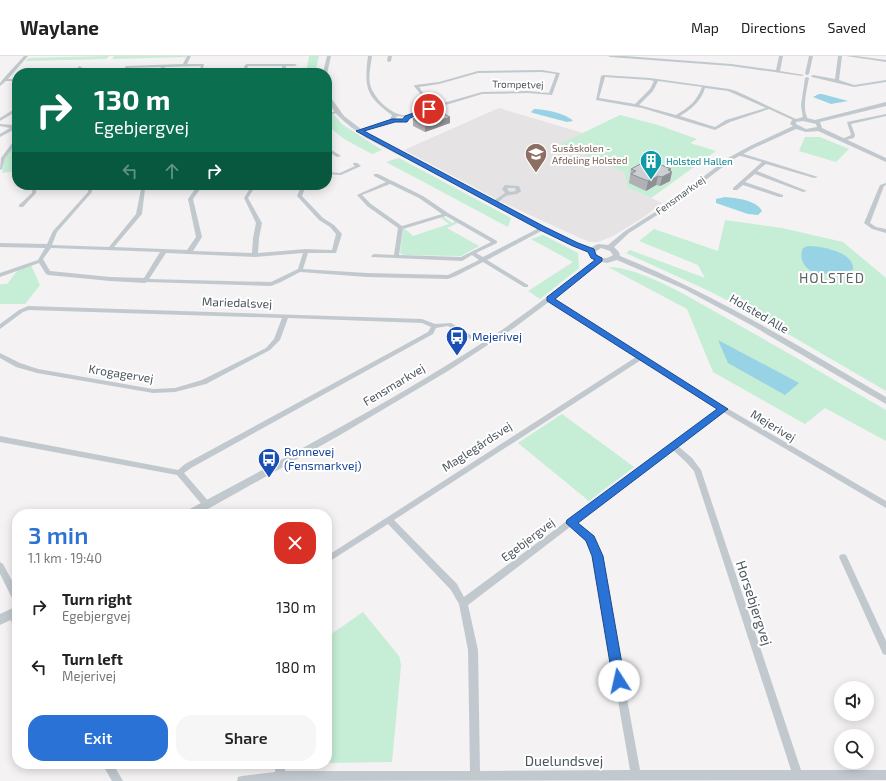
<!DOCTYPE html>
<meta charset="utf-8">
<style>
:root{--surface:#fff;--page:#f6f6f6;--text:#222;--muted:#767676;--line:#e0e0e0;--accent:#2a72d6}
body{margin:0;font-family:"Exo 2",sans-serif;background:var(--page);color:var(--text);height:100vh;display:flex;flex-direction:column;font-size:15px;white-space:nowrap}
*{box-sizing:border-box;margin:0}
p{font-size:13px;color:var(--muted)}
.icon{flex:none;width:22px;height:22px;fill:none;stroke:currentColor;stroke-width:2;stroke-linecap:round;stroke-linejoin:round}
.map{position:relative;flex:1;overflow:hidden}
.panel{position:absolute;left:12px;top:453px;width:320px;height:260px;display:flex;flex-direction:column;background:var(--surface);border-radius:16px;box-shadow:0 2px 10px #0003}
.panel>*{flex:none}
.hud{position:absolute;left:12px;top:12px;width:320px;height:122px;border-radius:16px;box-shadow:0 2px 10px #0003;background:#0b6e4f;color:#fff;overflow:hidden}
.tools{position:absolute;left:834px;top:625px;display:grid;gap:8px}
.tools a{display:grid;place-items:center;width:40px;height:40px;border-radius:50%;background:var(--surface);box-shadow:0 2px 10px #0003;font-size:20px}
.pin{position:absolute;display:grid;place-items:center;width:34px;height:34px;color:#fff;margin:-17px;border:2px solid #fff;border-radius:50%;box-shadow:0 1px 4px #0007}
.me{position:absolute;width:44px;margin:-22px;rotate:350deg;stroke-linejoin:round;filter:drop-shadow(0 0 3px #0008)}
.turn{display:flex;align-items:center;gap:14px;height:84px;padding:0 16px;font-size:18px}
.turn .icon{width:52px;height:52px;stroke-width:2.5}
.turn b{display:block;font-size:28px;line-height:34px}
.lanes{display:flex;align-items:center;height:38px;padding:0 16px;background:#0003;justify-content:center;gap:20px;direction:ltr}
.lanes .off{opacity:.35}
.round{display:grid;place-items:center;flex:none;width:42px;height:42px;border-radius:16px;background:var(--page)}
.head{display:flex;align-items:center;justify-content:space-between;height:68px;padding:0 16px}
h1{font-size:24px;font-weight:600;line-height:30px;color:var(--accent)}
.primary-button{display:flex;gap:8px;margin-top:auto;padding:8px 16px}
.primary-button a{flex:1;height:46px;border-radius:16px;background:var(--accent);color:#fff;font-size:16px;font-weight:600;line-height:46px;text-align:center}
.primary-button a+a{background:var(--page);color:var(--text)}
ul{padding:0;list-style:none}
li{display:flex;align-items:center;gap:12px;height:60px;padding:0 16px}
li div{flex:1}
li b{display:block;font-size:15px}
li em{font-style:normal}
header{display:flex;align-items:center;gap:24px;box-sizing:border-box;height:56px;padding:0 20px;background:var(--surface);border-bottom:1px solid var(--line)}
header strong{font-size:19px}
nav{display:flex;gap:22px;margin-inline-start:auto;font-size:14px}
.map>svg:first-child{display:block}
.education{fill:#e5e3e3}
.green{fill:#c6edd5}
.water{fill:#97d3e5}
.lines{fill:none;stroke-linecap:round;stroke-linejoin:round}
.minor{fill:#c1c9cf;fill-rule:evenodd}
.tertiary{fill:#c1c9cf;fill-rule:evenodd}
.wall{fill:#afb1b6}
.shaded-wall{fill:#8f9094}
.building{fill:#ccced4;stroke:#8f9094}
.route{fill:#2a72d6;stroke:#1b4a8b}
.labels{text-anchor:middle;stroke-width:4;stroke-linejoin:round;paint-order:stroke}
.far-street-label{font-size:10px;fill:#4b555e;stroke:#fff}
.far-education-label{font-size:10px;fill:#785e54;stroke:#fff;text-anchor:start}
.far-culture-label{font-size:10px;fill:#0d838f;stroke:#fff;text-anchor:start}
.street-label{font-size:12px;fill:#4b555e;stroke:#fff}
.transit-label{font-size:12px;fill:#164399;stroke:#fff;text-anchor:start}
.quarter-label{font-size:14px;letter-spacing:1px;fill:#5f6266;stroke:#fff}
.near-street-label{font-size:14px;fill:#4b555e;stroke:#fff}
</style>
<header>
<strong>Waylane</strong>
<nav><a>Map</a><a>Directions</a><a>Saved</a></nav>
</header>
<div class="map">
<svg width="886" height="725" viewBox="0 0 886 725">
<rect width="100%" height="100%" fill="#f4f2f2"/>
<polygon class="education" points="499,52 583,77 560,88 624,116 628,132 662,147 644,161 613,180 598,186 589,186 506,148 404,94"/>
<g class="green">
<polygon points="109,0 106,3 25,5 29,2"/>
<polygon points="114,0 186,0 186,1 112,3"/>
<polygon points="309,0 319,0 315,17 306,17"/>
<polygon points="333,58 343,69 382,94 372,98 344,83 327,69 327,59"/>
<polygon points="620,59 658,69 697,83 690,87 716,95 651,142 628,132 624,116 560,88"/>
<polygon points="805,81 820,81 849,93 836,106 799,95"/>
<polygon points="17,87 17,115 2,117 4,103"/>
<polygon points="399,102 511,162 508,171 386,106"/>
<polygon points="444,161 452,167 455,165 458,167 447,172 479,190 461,200 404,199 400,197 403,174 405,173 413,180 449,168 441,162"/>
<polygon points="725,164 782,172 843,186 886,222 886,335 754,258 707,234 626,197 630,194 705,222 698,209 639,185 654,173 718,195"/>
<polygon points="543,179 578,197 579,212 540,243 528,235 573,206 531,183"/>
<polygon points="31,209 40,229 25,248 0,248 0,228 7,228 18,214"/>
<path d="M608 211C640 211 691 242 719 258 775 289 831 322 886 354V385L825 352 805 368 713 316 687 253Z"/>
<polygon points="562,358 634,411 589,445 518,387"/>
<polygon points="363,556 399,600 401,609 392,706 327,707 327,581"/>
</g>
<g class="water">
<polygon points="819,38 822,38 848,45 831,48 813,41"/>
<path d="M534 53C543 53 566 57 573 65L567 66 533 57 531 56Z"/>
<path d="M725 141C736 142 756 144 762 155L758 159 748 158 716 147V143Z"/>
<path d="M808 190C821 190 855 196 853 214L839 217 815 218C805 212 798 204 803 192Z"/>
<polygon points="718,284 799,327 785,339 728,307"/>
</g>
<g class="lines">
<g class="minor">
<polygon points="24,0 28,0 8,23 17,23 17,25 6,25 0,30 0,27 3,23"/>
<polygon points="187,0 191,0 187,8 204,8 202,17 198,17 201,10 165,11 162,17 158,17 161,11 127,12 124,17 120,17 126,10 183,8"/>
<path d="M368 0H372C371 9 368 19 370 28 373 42 393 61 407 59 413 59 427 51 433 49L422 40 414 30 415 29 439 26 478 15 542 14 560 17 552 39 528 37 482 38 449 48 437 50 408 62V64L401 66 396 65 359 76H357V74L392 64 390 63 392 59C366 40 364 32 368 0ZM542 16 556 18 549 37 528 35 482 36 447 46 437 48 424 38 419 31 439 28 478 17ZM398 60 404 61 405 62 401 64 395 62Z"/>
<polygon points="388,0 392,0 391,5 389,6 387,5"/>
<polygon points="608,0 625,0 731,8 776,14 779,0 783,0 780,15 804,19 802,20 731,10 610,1"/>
<polygon points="809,0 813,0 809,18 807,19 805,18"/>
<polygon points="838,0 842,0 839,24 854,29 886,24 886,26 854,31 812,21 811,20 813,19 835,23"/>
<polygon points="846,0 856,0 886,4 886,6"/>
<polygon points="247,8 295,8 297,9 295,10 286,10 285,15 287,17 283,17 282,16 282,10 248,10 246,17 242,17 245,9"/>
<polygon points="79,10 82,11 78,17 74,17"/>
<path d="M603 19 650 22 729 33 736 35 798 64 795 65 769 53 730 66 715 74 642 52 596 44 601 20ZM605 21 650 24 654 25 650 33 635 48 599 42ZM658 25 702 31C697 45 688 52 676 59L639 49 653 35ZM705 32 728 35 766 52 726 64 715 71 680 60C692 53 701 45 705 32Z"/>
<path d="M807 21 809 22C807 33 801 55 809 64L807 65 803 62 801 49 805 22Z"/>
<polygon points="16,52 17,52 17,55 0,65 0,62"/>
<polygon points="337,55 338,55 338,57 327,59 327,57"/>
<polygon points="886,58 886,60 851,68 855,79 854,82 842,85 840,84 851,79 847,66"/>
<polygon points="0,68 13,69 17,68 17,72 0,81 0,78 10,72 0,70"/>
<polygon points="15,83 17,83 17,87 5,102 2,113 0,114 1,102"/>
<polygon points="327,93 330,93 341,100 337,101 327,95"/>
<polygon points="737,97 741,97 818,121 814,122 766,108 757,115 807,135 803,136 755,118 745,126 783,139 783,141 779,141 743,129 737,134 733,134 733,132 762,106 737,99"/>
<polygon points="353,107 357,107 361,110 341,119 327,118 327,116 340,117 355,110 353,108"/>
<path d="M374 118H378L423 140 448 157 497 185V187L476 197 483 201 541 171H545V173L487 204 528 229V231H524L483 206 456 220 448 223 367 221 300 216 281 226 271 230 147 226 145 227 110 225 48 219 46 218 39 207 0 221V217L38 204 45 192 0 191V187L47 188 53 175 88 136V129H92V136L57 176 52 189 109 191 136 158 141 133 144 129H149L145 133 142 158 114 191 187 194 196 181 188 143 198 129H203L193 143 202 181 193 195 252 197 253 182 256 167 244 142 252 129H256L248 142 262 167 259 182 258 197 306 193 332 194 336 178 330 171 319 164 297 140 302 129H306L302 140 323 162 334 169 342 178 336 197H308L303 213 367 217 448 219 479 204 472 199 462 205 372 201 371 200 374 198 394 199 398 172 367 150 357 139 386 126 374 120ZM390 128 419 142 442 158 402 170 371 148 362 139ZM446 160 491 186 461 201 399 199 403 173ZM51 192 160 196 144 222 110 221 50 215 43 203ZM166 197 255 201 303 197 298 213 271 226 149 223Z"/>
<polygon points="886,127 886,129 884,130 870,167 876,171 886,173 886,177 872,173 864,167 880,129"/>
<polygon points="33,129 37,129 36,137 23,151 19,151 19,149 32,137"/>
<path d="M505 129 519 130 521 135C517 139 515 138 509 139 503 140 499 148 492 148V146L505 137 502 133ZM508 132H515L516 135 510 136 507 133Z"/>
<path d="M550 241 725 351 886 445V452L723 356 678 390 692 402 701 414 801 714H886V724L237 725 238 721 242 720 275 716V708H285V715H470L468 594 459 548 451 534 388 468 327 507V500L636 301 548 244V242ZM641 304 718 353 464 541 457 528 394 464ZM673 394 686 406 694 415 791 714H640L601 500 593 481 576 467ZM570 471 587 485 593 500 630 714 480 715 478 594 468 549Z"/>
<polygon points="28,250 422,263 435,268 451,267 477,283 474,285 472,284 448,270 436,272 433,278 191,412 184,417 210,447 211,449 210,451 207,452 204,451 177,419 0,386 0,380 178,414 185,408 428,276 431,271 422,267 288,262 280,284 270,294 206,328 175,336 153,337 37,317 16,311 0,302 0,297 20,307 38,313 153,333 175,332 202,324 266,292 274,283 282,262 29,254 23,256 0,273 0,268 19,254"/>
<polygon points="843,498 846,499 847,501 886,585 886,599 883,598 839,501 840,499"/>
<polygon points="0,506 3,508 17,534 17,547 14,546 0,518"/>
<path d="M11 554C19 557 17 564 17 571L14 570 7 558 8 555Z"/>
<polygon points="102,708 113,708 123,725 112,725"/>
</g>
<g class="tertiary">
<polygon points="327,0 331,0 327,18 323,17"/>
<path d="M327 38 329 39 344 60 370 80 578 188 590 192 598 188 608 189 625 175 666 149 728 102 750 90 793 70 790 68 792 64 803 61 815 64 886 46V50L820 66 822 72 886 102V106L818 75 806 76 796 73 754 92 732 104 670 151 629 177 614 191 619 196 620 200C714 238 799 290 886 341V348L751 269 684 233 617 204 607 207 602 206 514 272 448 315 340 379 199 458H185L186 455C290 399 395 344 493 280 528 256 562 230 595 204L588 196 574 190 366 82C354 73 327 56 327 38ZM803 65 816 68 817 71 806 73 796 68V66ZM601 192 610 195 613 199C606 204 599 203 595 196Z"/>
<polygon points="17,550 17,561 0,569 0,558"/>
</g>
</g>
<g class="wall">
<polygon points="413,63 450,67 425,76 413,70"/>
<polygon points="652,107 671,113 670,125 660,130 656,129 646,135 629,127 631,113"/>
</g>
<g class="shaded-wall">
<polygon points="450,61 450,67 425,76 425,70"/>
<polygon points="671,113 670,117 672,116 670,125 660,130 662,121 668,114"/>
<polygon points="658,120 656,129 646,135 648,125"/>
</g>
<g class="building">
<polygon points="438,55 450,61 425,70 413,63"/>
<polygon points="646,105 652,107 654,106 671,113 668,114 672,116 662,121 658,120 648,125 631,118 636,115 631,113"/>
</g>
<polygon class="route" points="427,52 432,53 410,62 407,66 395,66 364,75 545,171 578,187 594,193 596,199 602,202 602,205 555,243 728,353 578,467 594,480 603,500 625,625 624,629 619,631 615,629 613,625 592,500 586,485 566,467 567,464 717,353 547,245 547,241 595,204 591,202 588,196 573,190 540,174 356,75 392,63 403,63 405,60"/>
<defs>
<g id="school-pin" transform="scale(1.15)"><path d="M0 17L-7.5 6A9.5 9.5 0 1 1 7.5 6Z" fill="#8d6e63" stroke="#fff"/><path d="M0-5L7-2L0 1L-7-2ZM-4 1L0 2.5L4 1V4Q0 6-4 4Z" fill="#fff"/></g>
<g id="building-pin" transform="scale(1.15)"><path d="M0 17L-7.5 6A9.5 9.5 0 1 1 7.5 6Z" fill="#0f9aa8" stroke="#fff"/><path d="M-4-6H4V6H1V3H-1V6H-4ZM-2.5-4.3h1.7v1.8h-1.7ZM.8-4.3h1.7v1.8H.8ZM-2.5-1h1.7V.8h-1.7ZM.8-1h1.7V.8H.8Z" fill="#fff"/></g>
<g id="bus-pin" transform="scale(1.15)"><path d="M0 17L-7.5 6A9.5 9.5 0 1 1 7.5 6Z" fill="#1a4fb4" stroke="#fff"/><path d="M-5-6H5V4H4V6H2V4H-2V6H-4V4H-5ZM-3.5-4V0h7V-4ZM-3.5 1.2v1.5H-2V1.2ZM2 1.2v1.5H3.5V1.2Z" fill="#fff"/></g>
</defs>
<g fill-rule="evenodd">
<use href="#school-pin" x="536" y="98"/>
<use href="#building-pin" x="651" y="105"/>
<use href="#bus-pin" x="457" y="281"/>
<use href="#bus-pin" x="269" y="403"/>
</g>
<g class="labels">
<g class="far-street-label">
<text transform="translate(518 28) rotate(1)" y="4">Trompetvej</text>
<text transform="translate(680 139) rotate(-36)" y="4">Fensmarkvej</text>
</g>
<g class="far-education-label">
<text x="552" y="96">Susåskolen -<tspan x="552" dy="12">Afdeling Holsted</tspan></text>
</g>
<g class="far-culture-label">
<text x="666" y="109">Holsted Hallen</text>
</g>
<g class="street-label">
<text transform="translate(237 247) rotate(2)" y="4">Mariedalsvej</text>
<text transform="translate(759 258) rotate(30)" y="4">Holsted Alle</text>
<text transform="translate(121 318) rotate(9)" y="4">Krogagervej</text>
<text transform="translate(394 329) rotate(-31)" y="4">Fensmarkvej</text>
<text transform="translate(773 370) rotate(31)" y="4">Mejerivej</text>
<text transform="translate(477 391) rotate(-33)" y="4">Maglegårdsvej</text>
<text transform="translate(528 484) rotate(-37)" y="4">Egebjergvej</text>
</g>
<g class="transit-label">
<text x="472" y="285">Mejerivej</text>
<text x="284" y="400">Rønnevej<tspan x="284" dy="14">(Fensmarkvej)</tspan></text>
</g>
<g class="quarter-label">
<text x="832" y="227">HOLSTED</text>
</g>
<g class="near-street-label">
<text transform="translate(754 547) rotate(72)" y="5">Horsebjergvej</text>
<text x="564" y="710">Duelundsvej</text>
</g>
</g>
</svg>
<div class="tools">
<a><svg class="icon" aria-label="sound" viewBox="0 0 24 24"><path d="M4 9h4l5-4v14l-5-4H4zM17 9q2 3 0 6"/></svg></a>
<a><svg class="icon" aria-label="search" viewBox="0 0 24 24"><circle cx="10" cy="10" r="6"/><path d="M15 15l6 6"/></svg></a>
</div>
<div class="pin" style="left:429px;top:53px;background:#d93025"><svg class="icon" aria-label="arrive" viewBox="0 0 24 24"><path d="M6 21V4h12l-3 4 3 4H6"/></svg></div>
<svg class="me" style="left:619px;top:625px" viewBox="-20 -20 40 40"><circle r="19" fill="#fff"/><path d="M0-13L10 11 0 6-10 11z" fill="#2a72d6"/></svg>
<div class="hud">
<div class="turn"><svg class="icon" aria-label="right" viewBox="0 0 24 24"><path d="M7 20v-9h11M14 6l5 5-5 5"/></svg><div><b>130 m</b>Egebjergvej</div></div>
<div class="lanes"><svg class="icon off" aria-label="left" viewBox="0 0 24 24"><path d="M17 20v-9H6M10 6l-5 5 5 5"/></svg><svg class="icon off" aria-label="ahead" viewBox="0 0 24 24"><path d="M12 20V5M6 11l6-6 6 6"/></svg><svg class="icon" aria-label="right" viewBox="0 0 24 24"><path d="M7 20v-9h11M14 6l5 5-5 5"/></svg></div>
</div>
<section class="panel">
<div class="head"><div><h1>3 min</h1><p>1.1 km · 19:40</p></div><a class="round" style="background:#d93025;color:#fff"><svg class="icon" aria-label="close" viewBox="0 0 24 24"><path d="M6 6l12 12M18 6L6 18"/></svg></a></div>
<ul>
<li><svg class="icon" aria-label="right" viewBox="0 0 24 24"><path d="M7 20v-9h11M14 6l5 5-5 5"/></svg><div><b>Turn right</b><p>Egebjergvej</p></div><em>130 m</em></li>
<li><svg class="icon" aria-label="left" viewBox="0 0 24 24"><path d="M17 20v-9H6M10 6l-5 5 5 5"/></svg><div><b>Turn left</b><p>Mejerivej</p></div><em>180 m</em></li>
</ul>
<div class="primary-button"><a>Exit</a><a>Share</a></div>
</section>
</div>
